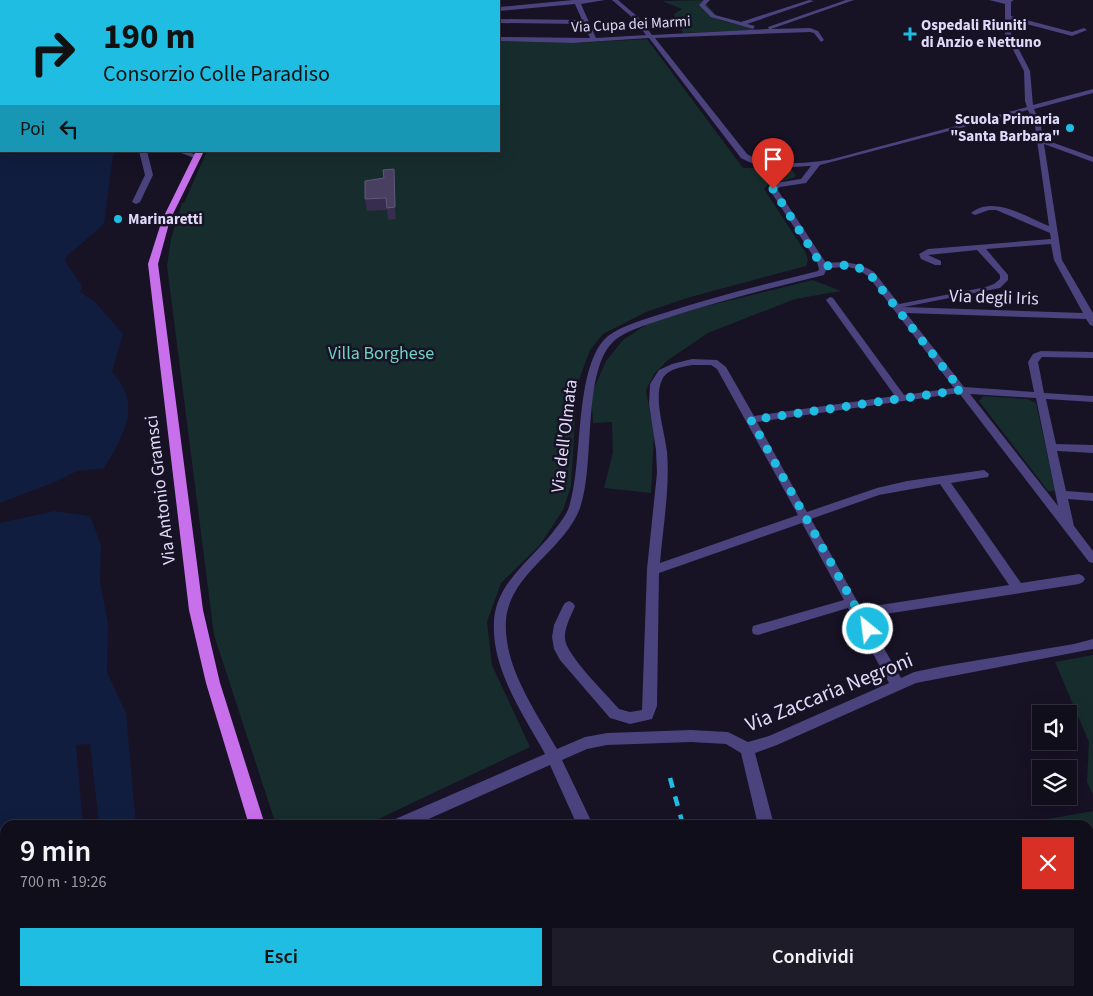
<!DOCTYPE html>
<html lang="it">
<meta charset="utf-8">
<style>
:root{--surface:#110e1b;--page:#1e1c28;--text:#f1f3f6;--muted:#9c9ca3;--line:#302e3a;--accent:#1fbde1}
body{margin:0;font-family:"Source Sans 3",sans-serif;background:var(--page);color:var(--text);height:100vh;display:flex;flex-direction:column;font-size:19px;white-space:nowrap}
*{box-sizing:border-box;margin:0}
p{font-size:16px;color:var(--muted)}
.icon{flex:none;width:28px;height:28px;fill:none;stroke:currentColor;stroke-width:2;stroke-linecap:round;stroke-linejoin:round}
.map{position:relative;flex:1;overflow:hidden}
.sheet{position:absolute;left:0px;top:820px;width:1094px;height:176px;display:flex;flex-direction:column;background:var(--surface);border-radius:15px 15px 0 0;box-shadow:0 5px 20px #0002,0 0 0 1px var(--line)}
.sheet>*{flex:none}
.top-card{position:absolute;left:0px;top:0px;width:500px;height:152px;box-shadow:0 5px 20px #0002,0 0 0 1px var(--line);background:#1fbde1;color:#111;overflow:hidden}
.fabs{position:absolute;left:1032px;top:705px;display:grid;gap:10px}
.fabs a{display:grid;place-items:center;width:45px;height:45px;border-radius:0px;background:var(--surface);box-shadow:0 5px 20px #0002,0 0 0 1px var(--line);font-size:25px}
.pin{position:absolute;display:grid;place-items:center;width:42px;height:42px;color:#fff;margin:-51px -21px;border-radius:50% 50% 50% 0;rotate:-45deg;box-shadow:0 0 5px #0007}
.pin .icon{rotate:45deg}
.me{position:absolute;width:55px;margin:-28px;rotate:331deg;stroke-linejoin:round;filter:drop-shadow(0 0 4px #0008)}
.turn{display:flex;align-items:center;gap:18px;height:105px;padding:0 20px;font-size:22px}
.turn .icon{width:65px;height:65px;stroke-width:2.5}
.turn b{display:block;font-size:35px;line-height:42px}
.then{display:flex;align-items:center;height:48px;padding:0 20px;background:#0003;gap:10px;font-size:19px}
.round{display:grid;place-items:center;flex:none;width:52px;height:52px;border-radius:0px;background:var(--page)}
.headline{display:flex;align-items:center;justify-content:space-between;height:85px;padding:0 20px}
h1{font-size:30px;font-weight:600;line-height:38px}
.primary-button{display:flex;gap:10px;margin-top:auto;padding:10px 20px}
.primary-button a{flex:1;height:58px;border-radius:0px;background:var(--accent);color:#111;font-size:20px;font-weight:600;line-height:58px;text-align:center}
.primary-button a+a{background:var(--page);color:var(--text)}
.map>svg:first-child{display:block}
.green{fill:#162c2d}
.water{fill:#111d3e}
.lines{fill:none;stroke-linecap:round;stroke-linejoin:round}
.minor{fill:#4a437d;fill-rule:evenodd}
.major{fill:#c86fec;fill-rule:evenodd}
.rail{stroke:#1fbde1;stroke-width:4.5;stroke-dasharray:10 9;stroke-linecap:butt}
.wall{fill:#372d4f}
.shaded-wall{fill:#221a36}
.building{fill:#494061;stroke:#615879}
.route{stroke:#1fbde1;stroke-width:9;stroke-dasharray:0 16.2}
.poi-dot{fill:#1fbde1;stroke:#171224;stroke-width:2}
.labels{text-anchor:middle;stroke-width:5;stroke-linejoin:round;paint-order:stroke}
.far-street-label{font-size:15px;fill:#e0dafa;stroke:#171224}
.far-poi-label{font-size:15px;font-weight:bold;fill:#e0dafa;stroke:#171224;text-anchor:start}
.street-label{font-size:18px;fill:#e0dafa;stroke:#171224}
.park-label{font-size:18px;fill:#6fd1c1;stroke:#171224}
.near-street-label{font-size:21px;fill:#e0dafa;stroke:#171224}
</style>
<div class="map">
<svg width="1093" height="996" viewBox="0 0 1093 996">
<rect width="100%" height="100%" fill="#171224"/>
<g class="green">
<polygon points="709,0 705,2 720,20 757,30 683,33 674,14 682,9 662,1"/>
<polygon points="647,39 743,168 791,168 796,176 793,178 768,184 764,189 806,253 808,261 806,266 687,298 646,312 603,334 590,350 580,377 576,403 571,486 563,510 540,545 501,583 487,622 492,665 530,747 366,825 276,825 214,635 167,266 171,239 182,203 184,203 207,151 499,151 499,41 575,43"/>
<polygon points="813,280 841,291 795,299 708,333 668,360 654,374 646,390 654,435 651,493 604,488 613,452 612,422 593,423 591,395 606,361 623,340 647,324 690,310"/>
<polygon points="983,396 1028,399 1036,403 1055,491 1048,491 979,401"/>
<polygon points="1093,655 1093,795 1087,782 1089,742 1055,662"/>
<polygon points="1093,811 1093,906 1089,901 1089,825 1027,825 1026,823"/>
</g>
<g class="water">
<path d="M0 14 1 151H117L113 155 104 224 67 256 65 261 82 286 80 292 95 302 123 334 112 372C143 404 124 436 104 468L77 471 53 483 0 503Z"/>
<polygon points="54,511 90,516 101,545 100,581 108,624 107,672 126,713 136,825 99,825 90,744 76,745 83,825 5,825 5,923 0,924 0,523"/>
</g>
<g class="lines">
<g class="minor">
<polygon points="110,0 116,0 117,1 111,1"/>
<polygon points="177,0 183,0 184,1 178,1"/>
<rect x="204" y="0" width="6" height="1"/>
<rect x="306" y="0" width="6" height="1"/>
<polygon points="406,0 412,0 413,1 407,1"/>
<path d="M573 0H605L581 4 596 38 646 35 634 19 612 0H618L638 17 652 35 769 29 768 27 846 0H854L771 29 810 28 818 31 824 40 821 42 814 33 810 32 655 38 747 154C768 168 804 163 829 160L1027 107 1025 101 1024 71 1005 34V4L989 0H1014L1011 2V16L1072 32 1084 28 1087 30 1072 36 1011 20V34L1030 71 1033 105 1093 89V93L1034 109 1041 126 1043 139 1093 157V162L1044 144 1062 260 1093 313V326L1090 325 1086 319 906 313 964 387 1034 392 1028 362 1033 354 1041 351 1093 352V358L1042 357 1038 362 1044 393 1093 396V402L1046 399 1056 444 1093 445V453L1057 451 1066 491 1093 493V501L1068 499 1074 526 1093 551V563L1089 562 959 393 757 422 807 512 877 488 907 481 984 470 989 474 988 477 951 483 1021 583 1079 574 1083 576 1085 579 1083 582 1079 584 866 617 901 678 914 672 943 666 1074 644 1093 639V649L916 683 777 745 755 753 774 825H758L741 753 726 744 691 742 607 745 587 749 562 760 593 825H577L550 765 415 825H390L393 820 545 754C523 714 491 669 494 621 496 583 531 560 553 532 559 524 566 516 569 507 584 462 573 366 608 336 621 326 645 319 661 314 712 297 765 284 818 271L819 269 817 262 769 189 775 183 801 179 811 166C789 167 761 170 741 158L649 38 573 43 499 41V37L590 38 584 24 499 23V19L582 20 575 4 499 11V7ZM1028 110 1035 126 1049 226C1026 217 994 195 971 213L975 215 989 210H996L1050 233 1051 239 928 249 919 254 921 259 935 265H941V261L928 255 977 250 1000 275V279L994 284 986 287 899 304 874 272C859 262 843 261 826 263L777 189 780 187 806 183 820 165ZM1051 244 1054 260 1083 313 904 307 1000 288 1008 280V275L986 249ZM848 267 857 269 868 276 954 388 904 395 833 298 830 297 826 300 895 396 754 416 726 367 717 360 692 359 672 364 659 370 650 384 649 404 656 450 657 473 647 569 642 710 630 712 619 709C608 696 566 655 565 639 564 628 571 616 575 606L573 603 569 601 565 603 563 606 554 625 552 637 554 649 560 660 610 718 630 724 652 719 657 706 659 573 802 523 844 600 753 626 752 630 753 634 758 635 848 608 889 683 769 736 748 742 728 732 691 730 607 733 585 737 557 749C535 710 503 666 506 620 510 573 564 551 580 508 596 465 581 369 615 340 627 330 652 323 667 318 719 301 771 288 824 275L827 268ZM692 365H711L717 369 798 515 660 563C663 526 670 489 667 452 665 432 653 398 662 380 667 369 681 367 692 365ZM970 394 1036 398 1058 506ZM940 484 1009 585 861 608 811 519 879 495Z"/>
<polygon points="704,0 710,0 705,5 715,15 741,22 809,0 814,1 747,24 755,26 753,29 711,17 699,5"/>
<polygon points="139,151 147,151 153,175 140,202 136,204 132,202 145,175"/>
<polygon points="176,151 187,151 201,157 197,159"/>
<polygon points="334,991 357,991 355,996 332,996"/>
<polygon points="495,991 512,991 514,996 496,996"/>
<polygon points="645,991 662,991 664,996 646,996"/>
<polygon points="808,991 825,991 826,996 808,996"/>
</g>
<g class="major">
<polygon points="258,0 264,0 265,1 259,1"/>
<polygon points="196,151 204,151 170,220 158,264 203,610 220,683 265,825 249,825 206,683 189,610 148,264 162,220"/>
<polygon points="296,991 324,991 326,996 295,996"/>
</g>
<g class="rail">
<polyline points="670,778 683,825"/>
<polyline points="736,991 738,996"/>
</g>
</g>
<polygon class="wall" points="395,181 396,219 388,220 387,210 367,211 365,199"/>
<polygon class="shaded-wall" points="394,169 395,181 396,219 395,207"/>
<polygon class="building" points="394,169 395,207 387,208 386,198 365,199 365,181 384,178 383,170"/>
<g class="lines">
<polyline class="route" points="773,189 822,266 853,265 869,273 961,390 751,420 868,629"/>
</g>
<g class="poi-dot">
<path d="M907.5 26.5h5v5h5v5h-5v5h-5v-5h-5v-5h5z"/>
<circle cx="1070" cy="128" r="5"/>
<circle cx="118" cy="219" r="5"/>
</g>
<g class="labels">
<g class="far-street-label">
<text transform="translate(631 24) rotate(-3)" y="5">Via Cupa dei Marmi</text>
</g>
<g class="far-poi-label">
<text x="921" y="30">Ospedali Riuniti<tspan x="921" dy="17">di Anzio e Nettuno</tspan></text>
<text x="1060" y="124" text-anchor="end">Scuola Primaria<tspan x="1060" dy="17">"Santa Barbara"</tspan></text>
<text x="128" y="224">Marinaretti</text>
</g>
<g class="street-label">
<text transform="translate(994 297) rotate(2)" y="6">Via degli Iris</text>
<text transform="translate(564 436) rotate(-83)" y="6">Via dell'Olmata</text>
<text transform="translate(160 490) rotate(-97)" y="6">Via Antonio Gramsci</text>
</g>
<g class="park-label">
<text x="381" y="359">Villa Borghese</text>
</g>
<g class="near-street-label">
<text transform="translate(829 692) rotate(-22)" y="7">Via Zaccaria Negroni</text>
</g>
</g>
</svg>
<div class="fabs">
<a><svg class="icon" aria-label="sound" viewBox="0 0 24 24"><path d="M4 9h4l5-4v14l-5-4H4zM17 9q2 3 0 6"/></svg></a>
<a><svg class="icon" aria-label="layers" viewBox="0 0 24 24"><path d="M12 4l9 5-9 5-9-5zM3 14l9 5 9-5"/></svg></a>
</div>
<div class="pin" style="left:773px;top:189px;background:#d93025"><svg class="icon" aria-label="arrive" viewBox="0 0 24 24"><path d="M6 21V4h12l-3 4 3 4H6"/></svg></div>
<svg class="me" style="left:868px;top:629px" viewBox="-20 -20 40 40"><circle r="17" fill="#1fbde1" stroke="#fff" stroke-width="3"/><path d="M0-11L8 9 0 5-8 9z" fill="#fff"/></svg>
<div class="top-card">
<div class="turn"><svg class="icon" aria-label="right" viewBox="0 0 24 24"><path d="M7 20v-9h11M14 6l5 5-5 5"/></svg><div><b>190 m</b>Consorzio Colle Paradiso</div></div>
<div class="then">Poi<svg class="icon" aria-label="left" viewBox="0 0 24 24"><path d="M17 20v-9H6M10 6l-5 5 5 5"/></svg></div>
</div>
<section class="sheet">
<div class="headline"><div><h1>9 min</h1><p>700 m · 19:26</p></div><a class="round" style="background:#d93025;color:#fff"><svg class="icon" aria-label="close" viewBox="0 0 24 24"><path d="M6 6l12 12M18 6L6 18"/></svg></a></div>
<div class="primary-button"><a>Esci</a><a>Condividi</a></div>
</section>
</div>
